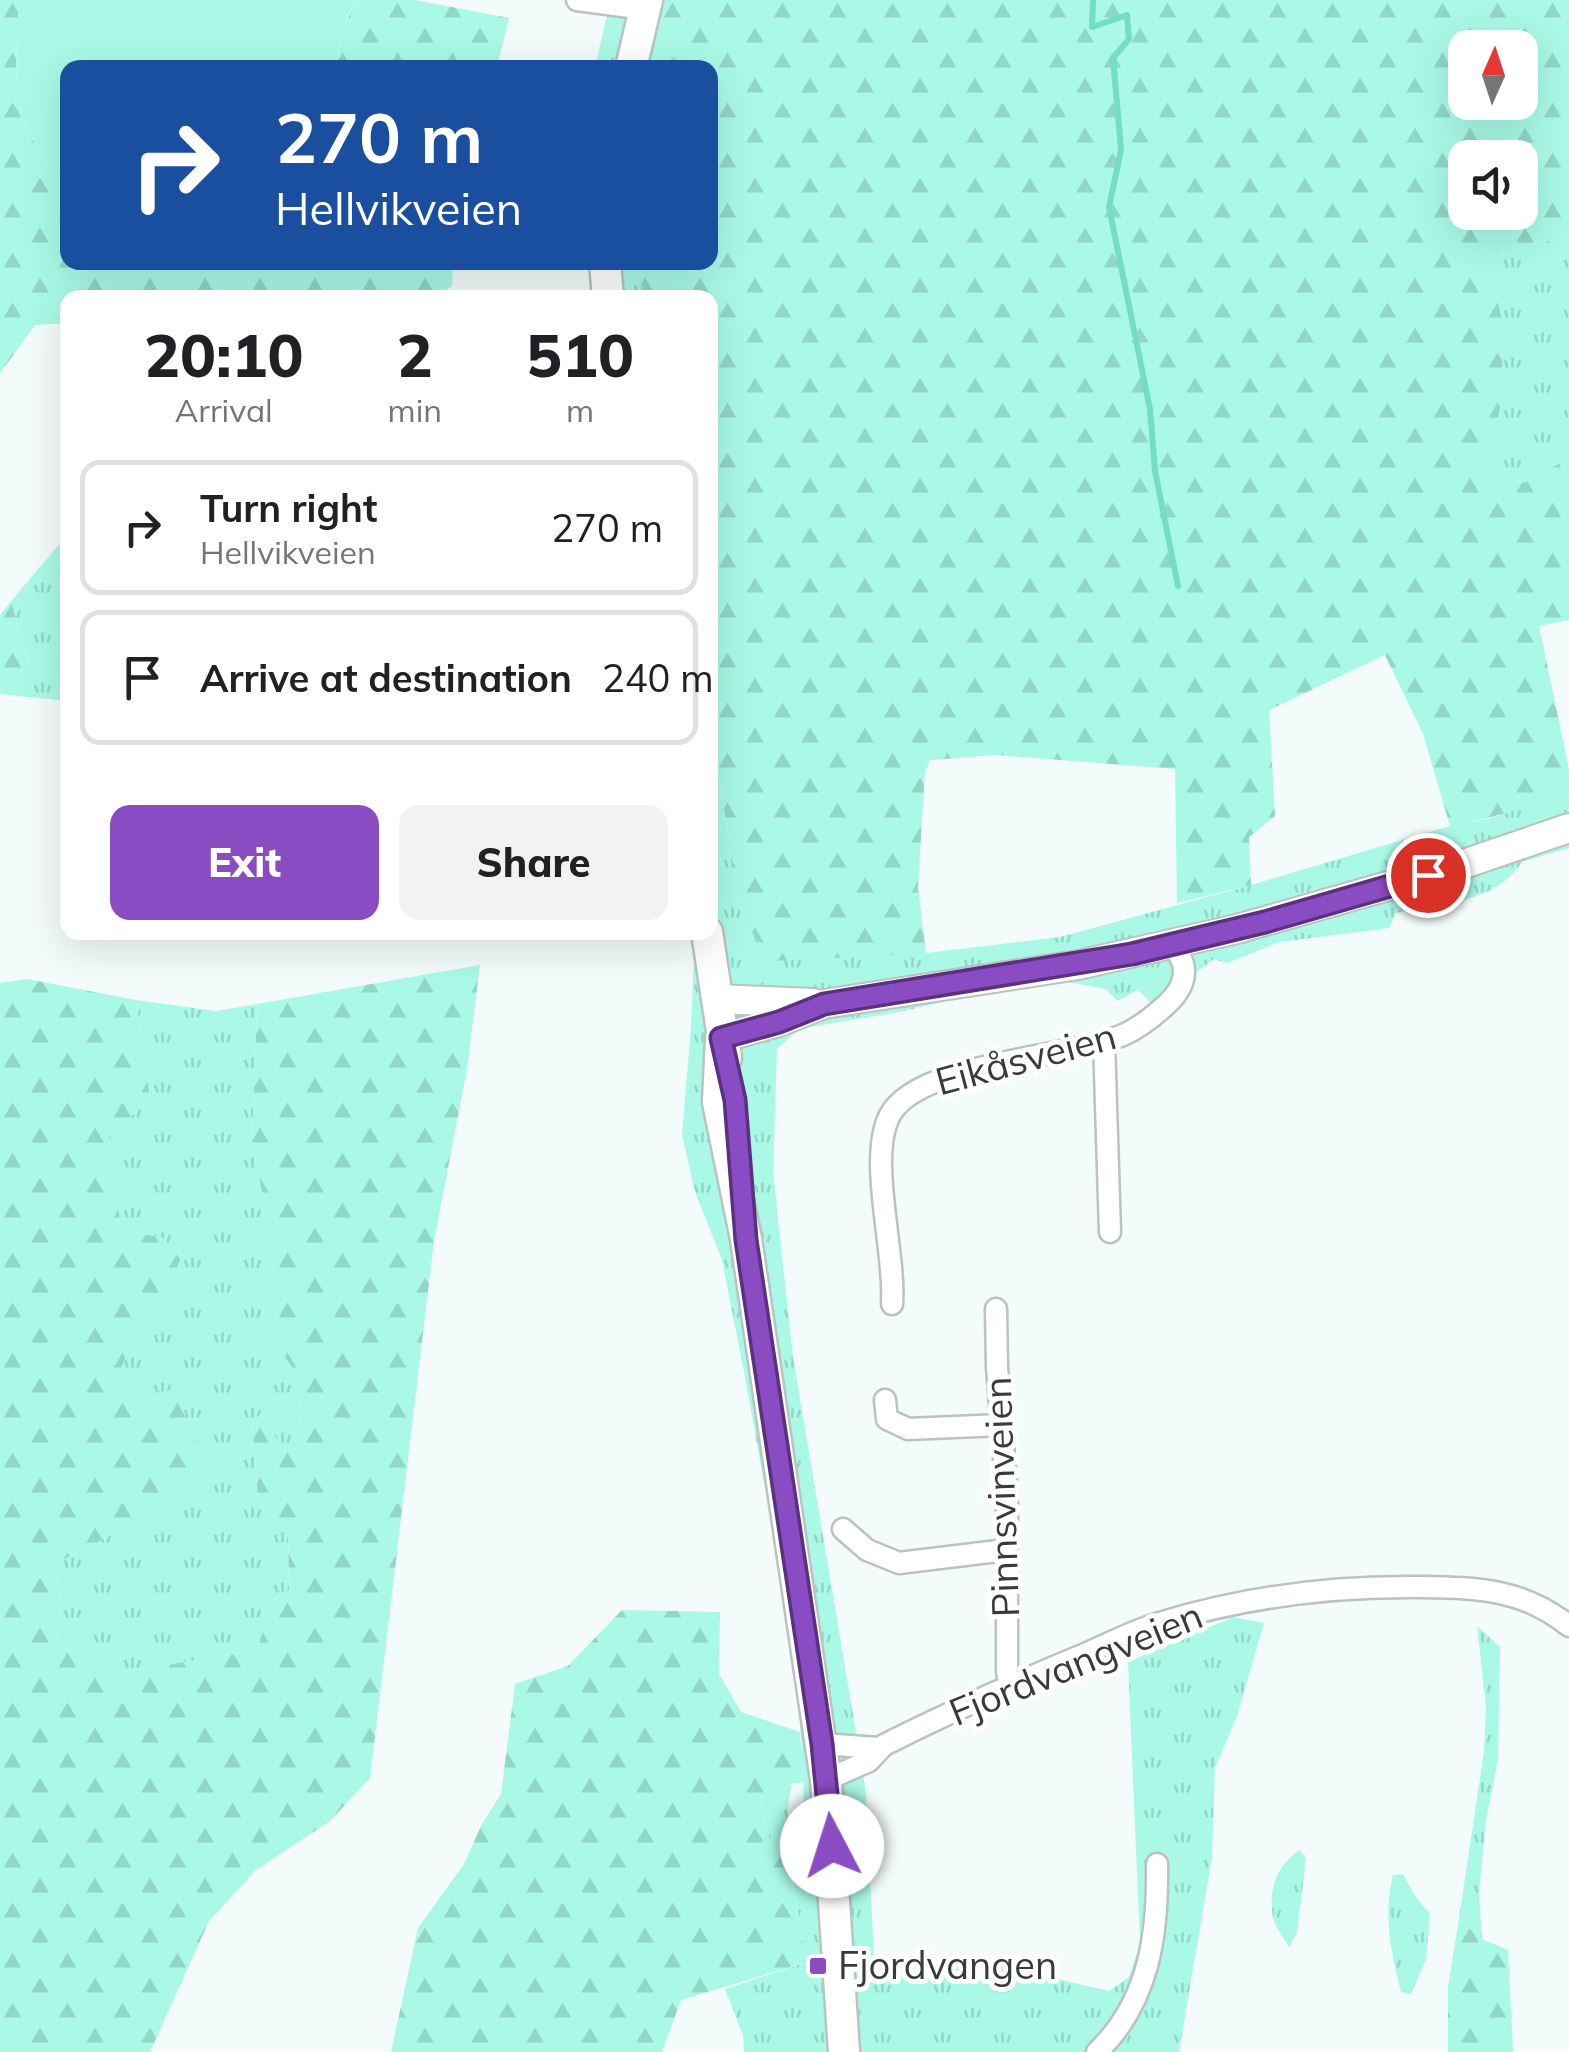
<!DOCTYPE html>
<meta charset="utf-8">
<style>
:root{--surface:#fff;--page:#f2f2f2;--text:#202124;--muted:#757577;--line:#e0e0e0;--accent:#8a4cc2}
body{margin:0;font-family:Mulish,sans-serif;background:var(--page);color:var(--text);height:100vh;display:flex;flex-direction:column;font-size:38px;white-space:nowrap}
*{box-sizing:border-box;margin:0}
p{font-size:32px;color:var(--muted)}
.icon{flex:none;width:55px;height:55px;fill:none;stroke:currentColor;stroke-width:2;stroke-linecap:round;stroke-linejoin:round}
.map{position:relative;flex:1;overflow:hidden}
.side{position:absolute;left:60px;top:290px;width:658px;height:650px;display:flex;flex-direction:column;background:var(--surface);border-radius:20px;box-shadow:0 10px 40px #0002}
.side>*{flex:none}
.banner{position:absolute;left:60px;top:60px;width:658px;height:210px;border-radius:20px;box-shadow:0 10px 40px #0002;background:#1a4fa0;color:#fff;overflow:hidden}
.needle{width:65px;rotate:3deg}
.fabs{position:absolute;left:1448px;top:30px;display:grid;gap:20px}
.fabs a{display:grid;place-items:center;width:90px;height:90px;border-radius:20px;background:var(--surface);box-shadow:0 10px 40px #0002;font-size:50px}
.pin{position:absolute;display:grid;place-items:center;width:85px;height:85px;color:#fff;margin:-42px;border:5px solid #fff;border-radius:50%;box-shadow:0 2px 10px #0007}
.me{position:absolute;width:110px;margin:-55px;rotate:355deg;stroke-linejoin:round;filter:drop-shadow(0 0 8px #0008)}
.turn{display:flex;align-items:center;gap:35px;height:210px;padding:0 50px;font-size:45px}
.turn .icon{width:130px;height:130px;stroke-width:2.5}
.turn b{display:block;font-size:70px;line-height:85px}
.eta{display:flex;justify-content:space-evenly;align-items:center;height:170px;text-align:center}
.eta b{font-size:60px;font-weight:800;line-height:70px}
.action{display:flex;gap:20px;margin-top:auto;padding:20px 50px}
.action a{flex:1;height:115px;border-radius:20px;background:var(--accent);color:#fff;font-size:40px;font-weight:800;line-height:115px;text-align:center}
.action a+a{background:var(--page);color:var(--text)}
ul{padding:0;list-style:none}
li{display:flex;align-items:center;gap:30px;height:135px;margin:0 20px 15px;padding:0 30px;border:5px solid var(--line);border-radius:20px}
li div{flex:1}
li b{display:block;font-size:38px}
li em{font-style:normal}
.map>svg:first-child{display:block}
.grass{fill:url(#grass-tufts)}
.forest{fill:url(#forest-firs);fill-rule:evenodd}
.pitch{fill:#a9f9e6}
.lines{fill:none;stroke-linecap:round;stroke-linejoin:round}
.stream{stroke:#73ddc6;stroke-width:6}
.minor-casing{stroke:#bac3c1;stroke-width:25}
.secondary-casing{stroke:#bac3c1;stroke-width:32}
.primary-casing{stroke:#bac3c1;stroke-width:35}
.minor{stroke:#fff;stroke-width:20}
.secondary{stroke:#fff;stroke-width:28}
.primary{stroke:#fff;stroke-width:30}
.route-casing{stroke:#5a317e;stroke-width:25}
.route{stroke:#8a4cc2;stroke-width:18}
.poi-dot{fill:#8a4cc2;stroke:#fff;stroke-width:4}
.labels{text-anchor:middle;stroke-width:10;stroke-linejoin:round;paint-order:stroke}
.street-label{font-size:38px;fill:#383b3a;stroke:#fff}
.poi-label{font-size:38px;fill:#383b3a;stroke:#fff;text-anchor:start}
</style>
<div class="map">
<svg width="1569" height="2052" viewBox="0 0 1569 2052">
<defs>
<pattern id="grass-tufts" width="24" height="20" patternUnits="userSpaceOnUse" patternTransform="scale(2.5)"><rect width="24" height="20" fill="#a9f9e6"/><path d="M3 7l-1-3M5 7V3M7 7l1-3M15 17l-1-3M17 17v-4M19 17l1-3" fill="none" stroke="#92d6c6"/></pattern>
<pattern id="forest-firs" width="22" height="20" patternUnits="userSpaceOnUse" patternTransform="scale(2.5)"><rect width="22" height="20" fill="#a9f9e6"/><path d="M5 1l3.5 6h-7zM16 11l3.5 6h-7z" fill="#92d6c6"/></pattern>
</defs>
<rect width="100%" height="100%" fill="#f3fcfa"/>
<g class="grass">
<polygon points="618,0 664,0 660,15 678,67 595,68 606,19"/>
<polygon points="1569,235 1569,458 1524,483 1488,468 1502,396 1503,324 1486,257"/>
<polygon points="597,263 641,263 643,297 600,297"/>
<polygon points="67,535 67,701 0,694 0,689 29,664 11,601"/>
<path d="M710 721 742 920 926 953 1060 937 1251 885 1450 826 1493 818 1517 807 1569 793V848L1522 862C1496 903 1440 904 1396 913L1389 928 1280 942 1227 963 1214 959 1154 1005 1138 990 1117 1001 1106 989 1068 982 989 991 904 1011 799 1029 777 1049 773 1172 793 1357 866 1792 875 1979 948 1965 1002 1966 1109 1991 1129 1977 1140 1944 1128 1662 1233 1617 1264 1623 1237 1716 1215 1768 1212 1857 1179 2052H744L743 2035 725 1989 807 1962 793 1884 795 1866 790 1822 791 1815 802 1806 804 1797 797 1665 744 1372 722 1260 695 1192 682 1135 691 1027 694 955 690 933 710 932Z"/>
<polygon points="136,1000 216,1011 257,1004 252,1141 275,1258 260,1323 298,1375 302,1449 282,1447 260,1415 252,1421 258,1501 288,1532 289,1590 275,1598 256,1651 125,1671 58,1645 60,1600 57,1563 193,1492 117,1378 135,1334 166,1301 163,1238 121,1230 109,1137 150,1098"/>
<polygon points="1477,1626 1500,1647 1498,1760 1486,1820 1479,1894 1482,1939 1459,1918 1484,1752 1486,1707"/>
<path d="M792 1784C783 1816 792 1844 787 1875L764 1827 762 1800Z"/>
<path d="M1300 1850 1306 1859 1297 1932 1289 1947C1284 1938 1275 1927 1273 1917 1268 1890 1277 1864 1300 1850Z"/>
<path d="M1403 1874 1415 1896 1430 1914 1426 1960 1411 1994 1401 1992C1391 1951 1383 1917 1393 1875Z"/>
</g>
<g class="forest">
<path d="M0 0H19C16 71 5 129 67 179L68 262 453 263 452 286 435 297 68 298 67 323 35 325 0 373Z"/>
<polygon points="369,0 415,0 509,18 497,67 337,68 340,39 352,7"/>
<path d="M664 0H1569V235L1486 257 1503 323 1502 396 1489 468 1524 483 1569 458V620L1539 626 1569 769V793C1530 806 1491 819 1450 826L1423 734 1385 655 1269 710 1275 816 1249 837 1251 885 1177 903 1175 769 996 755 930 760 925 772 918 887 926 953 774 961 742 920 710 721V298L643 297 641 263 710 262V68L678 67 660 15ZM1465 48H1520V102H1465ZM1465 158H1520V212H1465Z"/>
<polygon points="11,601 29,664 0,689 0,615"/>
<polygon points="480,965 467,1069 434,1241 370,1778 330,1821 256,1870 209,1921 150,2052 0,2052 0,983 27,979 136,1000 150,1098 109,1137 121,1229 163,1238 180,1259 166,1301 135,1334 117,1378 133,1398 171,1390 207,1459 193,1492 57,1563 60,1600 58,1645 125,1671 256,1651 275,1598 289,1590 288,1532 258,1501 252,1420 260,1415 282,1447 302,1449 298,1375 260,1324 275,1258 252,1141 257,1004"/>
<polygon points="622,1610 720,1612 719,1674 741,1712 800,1732 803,1782 791,1784 762,1801 764,1827 793,1884 807,1962 681,2000 662,2052 391,2052 418,1928 464,1864 482,1824 501,1794 515,1684 568,1666"/>
<polygon points="1459,1918 1482,1939 1508,1950 1513,2052 1448,2052 1448,1987"/>
</g>
<path class="pitch" d="M19 0H369L351 7 340 39 337 67 68 68 67 179C5 129 16 71 19 0Z"/>
<g class="lines">
<polyline class="stream" points="1093,0 1092,27 1127,15 1129,39 1113,58 1121,150 1109,207 1150,409 1155,471 1178,586"/>
<g class="minor-casing">
<g id="minor">
<polyline points="577,0 645,9"/>
<polyline points="1104,1041 1110,1232"/>
<path d="M892 1304C896 1252 867 1158 890 1115 918 1063 1067 1058 1123 1035 1139 1028 1154 1016 1167 1004 1178 994 1187 980 1183 964 1181 957 1176 950 1173 944"/>
<polyline points="996,1309 997,1367 1007,1496 1007,1671 1009,1685"/>
<polyline points="885,1400 887,1419 908,1429 1001,1425"/>
<polyline points="843,1529 867,1550 899,1563 1006,1550"/>
<polyline points="822,1744 878,1748"/>
<path d="M826 1780 869 1761 884 1745C950 1712 1017 1682 1085 1654 1111 1643 1136 1629 1163 1622 1246 1597 1331 1586 1418 1587 1477 1588 1522 1588 1569 1626"/>
<path d="M1097 2052C1150 2001 1158 1933 1157 1864"/>
</g>
</g>
<g class="secondary-casing">
<g id="secondary">
<polyline points="717,999 813,1003"/>
<polyline points="721,1038 779,1022 824,1004 1078,965 1237,929 1458,866 1569,828"/>
</g>
</g>
<g class="primary-casing">
<g id="primary">
<polyline points="631,68 647,0"/>
<polyline points="605,262 608,298"/>
<polyline points="707,932 726,1058"/>
<polyline points="721,1038 718,1102 746,1239 826,1780 844,2052"/>
</g>
</g>
<use href="#minor" class="minor"/>
<use href="#secondary" class="secondary"/>
<use href="#primary" class="primary"/>
</g>
<g class="lines">
<g class="route-casing">
<polyline id="route" points="832,1846 822,1744 746,1240 735,1100 721,1038 779,1022 824,1004 1132,954 1265,922 1428,875"/>
</g>
<use href="#route" class="route"/>
</g>
<rect class="poi-dot" x="808" y="1956" width="20" height="20" rx="5"/>
<g class="labels">
<g class="street-label">
<text transform="translate(1026 1059) rotate(-15)" y="13">Eikåsveien</text>
<text transform="translate(1002 1497) rotate(-92)" y="13">Pinnsvinveien</text>
<text transform="translate(1076 1664) rotate(-22)" y="13">Fjordvangveien</text>
</g>
<g class="poi-label">
<text x="838" y="1979">Fjordvangen</text>
</g>
</g>
</svg>
<div class="fabs">
<a><svg class="needle" viewBox="-14 -14 28 28"><path d="M0-13l5 13h-10z" fill="#e53935"/><path d="M0 13l5-13h-10z" fill="#757577"/></svg></a>
<a><svg class="icon" aria-label="sound" viewBox="0 0 24 24"><path d="M4 9h4l5-4v14l-5-4H4zM17 9q2 3 0 6"/></svg></a>
</div>
<div class="pin" style="left:1428px;top:875px;background:#d93025"><svg class="icon" aria-label="arrive" viewBox="0 0 24 24"><path d="M6 21V4h12l-3 4 3 4H6"/></svg></div>
<svg class="me" style="left:832px;top:1846px" viewBox="-20 -20 40 40"><circle r="19" fill="#fff"/><path d="M0-13L10 11 0 6-10 11z" fill="#8a4cc2"/></svg>
<div class="banner">
<div class="turn"><svg class="icon" aria-label="right" viewBox="0 0 24 24"><path d="M7 20v-9h11M14 6l5 5-5 5"/></svg><div><b>270 m</b>Hellvikveien</div></div>
</div>
<section class="side">
<div class="eta">
<div><b>20:10</b><p>Arrival</p></div>
<div><b>2</b><p>min</p></div>
<div><b>510</b><p>m</p></div>
</div>
<ul>
<li><svg class="icon" aria-label="right" viewBox="0 0 24 24"><path d="M7 20v-9h11M14 6l5 5-5 5"/></svg><div><b>Turn right</b><p>Hellvikveien</p></div><em>270 m</em></li>
<li><svg class="icon" aria-label="arrive" viewBox="0 0 24 24"><path d="M6 21V4h12l-3 4 3 4H6"/></svg><div><b>Arrive at destination</b></div><em>240 m</em></li>
</ul>
<div class="action"><a>Exit</a><a>Share</a></div>
</section>
</div>
